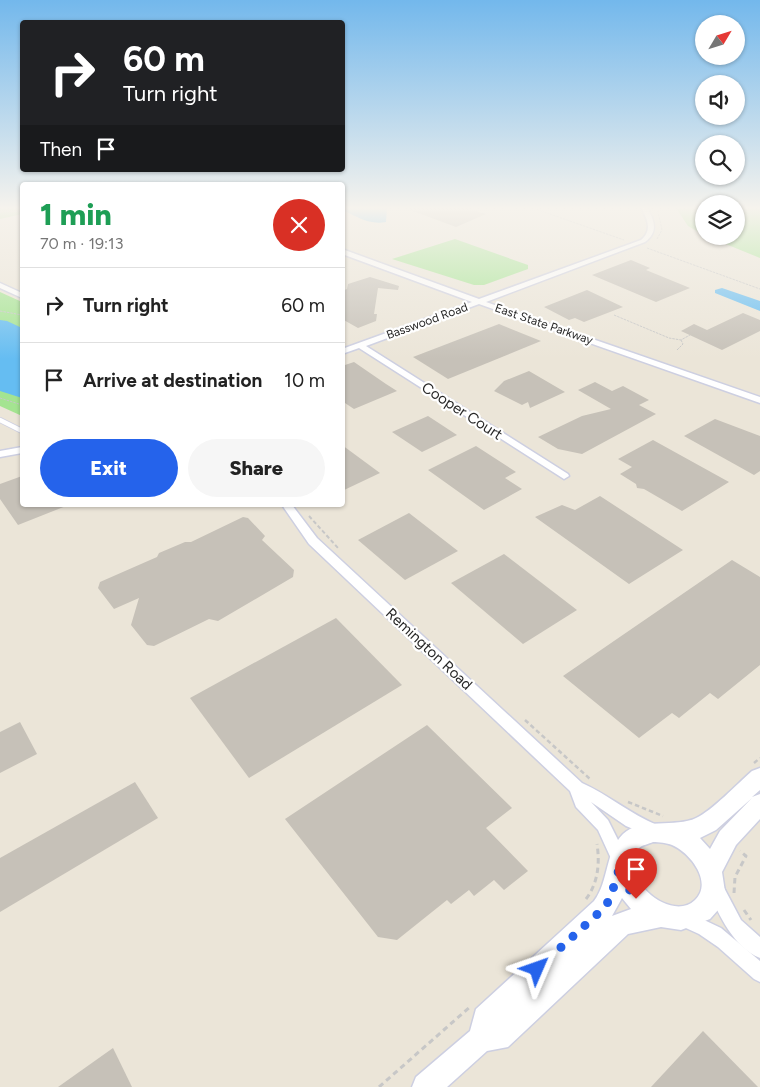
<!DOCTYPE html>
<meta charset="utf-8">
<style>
:root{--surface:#fff;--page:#f6f6f6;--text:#222;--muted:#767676;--line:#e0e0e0;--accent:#2563eb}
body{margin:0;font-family:Figtree,sans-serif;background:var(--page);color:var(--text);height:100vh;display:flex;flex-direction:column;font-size:19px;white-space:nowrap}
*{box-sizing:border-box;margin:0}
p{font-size:16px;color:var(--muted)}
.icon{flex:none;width:28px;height:28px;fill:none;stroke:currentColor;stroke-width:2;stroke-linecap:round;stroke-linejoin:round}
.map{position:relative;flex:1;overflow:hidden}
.drawer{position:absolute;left:20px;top:182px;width:325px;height:325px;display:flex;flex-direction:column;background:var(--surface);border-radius:5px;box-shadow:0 1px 4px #0004}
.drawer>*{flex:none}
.banner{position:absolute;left:20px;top:20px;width:325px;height:152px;border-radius:5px;box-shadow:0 1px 4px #0004;background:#202124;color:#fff;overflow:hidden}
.needle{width:32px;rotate:52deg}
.tools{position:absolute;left:695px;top:15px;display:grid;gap:10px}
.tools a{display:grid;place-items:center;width:50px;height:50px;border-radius:50%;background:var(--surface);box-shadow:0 1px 4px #0004;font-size:25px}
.pin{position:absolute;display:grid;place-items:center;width:42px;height:42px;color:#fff;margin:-51px -21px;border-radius:50% 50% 50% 0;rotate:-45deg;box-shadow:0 0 5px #0007}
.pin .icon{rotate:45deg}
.me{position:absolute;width:55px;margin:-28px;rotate:47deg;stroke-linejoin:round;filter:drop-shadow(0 0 4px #0008)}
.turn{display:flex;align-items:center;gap:18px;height:105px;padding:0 20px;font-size:22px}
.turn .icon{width:65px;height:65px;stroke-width:2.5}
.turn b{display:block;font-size:35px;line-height:42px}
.then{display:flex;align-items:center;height:48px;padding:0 20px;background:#0003;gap:10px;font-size:19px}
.round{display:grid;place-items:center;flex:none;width:52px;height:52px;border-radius:26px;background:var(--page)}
.headline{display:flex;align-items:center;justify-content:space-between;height:85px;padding:0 20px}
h1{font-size:30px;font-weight:800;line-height:38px;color:#1e9e55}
.primary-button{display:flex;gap:10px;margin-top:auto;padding:10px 20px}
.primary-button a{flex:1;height:58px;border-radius:30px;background:var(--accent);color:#fff;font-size:20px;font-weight:800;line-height:58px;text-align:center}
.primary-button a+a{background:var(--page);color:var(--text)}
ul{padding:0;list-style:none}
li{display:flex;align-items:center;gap:15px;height:75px;padding:0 20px;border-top:1px solid var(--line)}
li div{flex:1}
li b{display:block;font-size:19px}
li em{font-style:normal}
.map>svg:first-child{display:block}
.green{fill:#a4e491}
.water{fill:#65bdf2}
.building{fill:#c6c1b8}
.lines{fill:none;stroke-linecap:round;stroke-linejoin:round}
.lane-casing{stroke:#cdcfe1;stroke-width:6}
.street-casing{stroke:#cdcfe1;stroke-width:3}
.secondary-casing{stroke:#cdcfe1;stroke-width:3}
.path-far3{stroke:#c7c7c7;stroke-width:1;stroke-dasharray:2.5 1;stroke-linecap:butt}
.path-far2{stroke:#c7c7c7;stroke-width:2;stroke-dasharray:4 2.5;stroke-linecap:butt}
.path-far1{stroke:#c7c7c7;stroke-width:2.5;stroke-dasharray:4.5 3;stroke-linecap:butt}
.path{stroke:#c7c7c7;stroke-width:3;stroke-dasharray:5.5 4;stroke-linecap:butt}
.lane{stroke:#fff;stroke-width:4.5}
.street{fill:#fff;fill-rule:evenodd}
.secondary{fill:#fff;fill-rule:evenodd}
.route{stroke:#2563eb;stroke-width:9;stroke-dasharray:0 16.2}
.labels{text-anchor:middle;stroke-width:4.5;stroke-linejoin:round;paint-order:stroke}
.far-street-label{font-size:12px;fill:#272727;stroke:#fff}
.street-label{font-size:15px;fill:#272727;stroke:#fff}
</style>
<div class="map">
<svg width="760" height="1087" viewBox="0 0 760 1087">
<rect width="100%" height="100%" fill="#ebe5d8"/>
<g class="green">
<polygon points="0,207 22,207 22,214 0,219"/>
<polygon points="682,207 704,207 704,235 688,226 676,208"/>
<polygon points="736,207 760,207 760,258 706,236 736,236"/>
<polygon points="455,239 528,265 528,269 484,285 474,285 392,259"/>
<polygon points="0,292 22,302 22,416 0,406"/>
</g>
<g class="water">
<path d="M342 207H387L386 222C369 225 357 217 343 210Z"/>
<polygon points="722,288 760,301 760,311 715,293 715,290"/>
<polygon points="0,320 7,321 22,328 22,398 0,391"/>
</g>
<g class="building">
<polygon points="402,207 463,207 486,214 456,227"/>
<polygon points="631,260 650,268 646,270 690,288 656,302 592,275"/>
<polygon points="370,277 399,286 398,290 378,288 374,314 377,314 376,321 358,328 342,319 342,291 347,289 348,284"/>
<polygon points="587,290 623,307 584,322 575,318 569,320 544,307"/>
<polygon points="743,313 760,320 760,331 722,350 681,331 694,324 707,330"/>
<polygon points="499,324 541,341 448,379 413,357"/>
<polygon points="354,362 386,384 397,391 354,409 342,401 342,366"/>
<polygon points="529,371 565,392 530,408 528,402 522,405 494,391 504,381"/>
<polygon points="595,382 612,391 623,386 649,400 639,405 656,414 582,454 558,449 538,437 582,416 611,409 578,390"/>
<polygon points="428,416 457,435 422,452 392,432"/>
<polygon points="715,419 760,436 760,471 754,475 684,436"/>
<polygon points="653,440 729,482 682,511 644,489 637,488 636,484 620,474 632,467 618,459"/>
<polygon points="342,445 380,473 342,491"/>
<polygon points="476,446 516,472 505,478 522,489 484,510 428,470"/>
<polygon points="22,476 22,505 66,506 18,525 0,499 0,484"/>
<polygon points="600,496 683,550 629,584 535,517 562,505 575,510"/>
<polygon points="409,513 458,551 405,580 358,540"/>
<polygon points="243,517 248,518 265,536 262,540 294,570 293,577 218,621 209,619 154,646 147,645 131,625 139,598 114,609 98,588 100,582 157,557 159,553 185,542 191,542"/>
<polygon points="504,554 577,610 523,644 451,583"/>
<polygon points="732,560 760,577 760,665 718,699 710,693 679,718 672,713 639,738 563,676"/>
<polygon points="336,618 402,685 249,778 190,698"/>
<polygon points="20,722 37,754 0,773 0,732"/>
<polygon points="427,725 512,808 486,828 528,871 504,890 494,880 474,896 469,890 451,904 447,900 397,940 378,937 285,819"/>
<polygon points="135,782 158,818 0,912 0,858"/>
<polygon points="703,1031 758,1087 651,1087"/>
<polygon points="113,1048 132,1087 58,1087"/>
</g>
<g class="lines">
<g class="lane-casing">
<polyline id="lane" points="0,420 22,431"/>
</g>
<g class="street-casing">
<g id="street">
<path d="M641 207H647C654 220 659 232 645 242L486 302 760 397V403L479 304 366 346 568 474 569 476 564 479 359 348 342 354V349L472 302 342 254V249L479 299 641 240C653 230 647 219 641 207Z"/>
<polygon points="0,283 22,293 22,298 0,288"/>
<polygon points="22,447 22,453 0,457 0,451"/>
<path d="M282 505H292L317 538 582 783C609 795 630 814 657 825L660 830 657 835 652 837 626 826 591 802 608 820 628 860 626 865 620 867 614 865 598 830 576 807 570 791 309 544Z"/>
<path d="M716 882 722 884 741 920 760 937V958C733 947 719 915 708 890L710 884Z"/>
<polygon points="683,910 721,928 760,961 760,982 754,979 718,947 699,934 677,924 675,918 677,912"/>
</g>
</g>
<g class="secondary-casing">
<path id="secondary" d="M760 768V790L752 797 760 794V819L736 845 722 872 725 892 718 910 710 919 681 930 661 927 628 934 508 1047 487 1051 447 1087H412L416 1077 470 1031 476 1009 594 901C609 881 605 852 623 834 641 817 676 828 696 818 712 811 738 783 752 771ZM752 798 720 831 710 849 700 838 716 830ZM653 842C659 842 667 843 672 845 691 853 713 883 695 900 669 925 613 871 639 848 642 845 649 844 653 842ZM622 898 631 909 612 916Z"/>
</g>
<g class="path-far3">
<polyline points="530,207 624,240"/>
<polyline points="657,207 662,230 657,239"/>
<polyline points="0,212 22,211"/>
<polyline points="647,248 760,289"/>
<polyline points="0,311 22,315"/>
<polyline points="614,315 669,338 681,340 690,335"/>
<polyline points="677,350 683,344 681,340"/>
<polyline points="0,398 22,405"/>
</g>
<polyline class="path-far2" points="309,516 338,548"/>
<g class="path-far1">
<polyline points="525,720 590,779"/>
<polyline points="754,763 760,758"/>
<polyline points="628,802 663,816"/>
</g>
<g class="path">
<polyline points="734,893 735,877 746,856 740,851"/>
<path d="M586 899C598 883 600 864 597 844"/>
<polyline points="744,910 751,920"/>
<polyline points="379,1087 471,1006"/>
</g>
<use href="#lane" class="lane"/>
<use href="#street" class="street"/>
<use href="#secondary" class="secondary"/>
</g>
<linearGradient id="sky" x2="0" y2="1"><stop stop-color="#73b8ec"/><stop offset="0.58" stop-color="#f6f3ed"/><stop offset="1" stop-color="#f6f3ed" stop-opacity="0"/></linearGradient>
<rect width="760" height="359" fill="url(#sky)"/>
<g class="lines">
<polyline class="route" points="537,969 603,909 610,899 620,866 625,883 636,899"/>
</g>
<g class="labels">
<g class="far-street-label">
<text transform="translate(427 321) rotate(-20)" y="4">Basswood Road</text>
<text transform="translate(544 324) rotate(19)" y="4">East State Parkway</text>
</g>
<g class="street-label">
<text transform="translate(462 411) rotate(33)" y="5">Cooper Court</text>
<text transform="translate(429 649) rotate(43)" y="5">Remington Road</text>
</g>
</g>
</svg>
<div class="tools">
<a><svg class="needle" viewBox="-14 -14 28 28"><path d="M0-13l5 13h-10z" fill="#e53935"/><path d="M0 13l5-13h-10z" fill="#767676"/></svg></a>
<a><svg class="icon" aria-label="sound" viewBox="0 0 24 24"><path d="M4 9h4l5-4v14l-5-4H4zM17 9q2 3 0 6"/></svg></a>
<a><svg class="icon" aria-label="search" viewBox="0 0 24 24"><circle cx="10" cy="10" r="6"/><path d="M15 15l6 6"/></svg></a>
<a><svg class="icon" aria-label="layers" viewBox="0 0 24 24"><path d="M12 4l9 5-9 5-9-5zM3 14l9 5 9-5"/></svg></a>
</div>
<div class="pin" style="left:636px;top:899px;background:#d93025"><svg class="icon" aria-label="arrive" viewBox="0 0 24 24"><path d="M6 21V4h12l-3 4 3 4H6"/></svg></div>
<svg class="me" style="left:537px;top:969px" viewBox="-20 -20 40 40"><path d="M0-17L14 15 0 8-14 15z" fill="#2563eb" stroke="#fff" stroke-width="4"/></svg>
<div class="banner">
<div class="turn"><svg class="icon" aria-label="right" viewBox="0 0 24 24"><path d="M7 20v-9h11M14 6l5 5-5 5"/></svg><div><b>60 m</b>Turn right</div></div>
<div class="then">Then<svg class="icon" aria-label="arrive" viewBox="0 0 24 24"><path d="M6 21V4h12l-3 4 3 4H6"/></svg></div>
</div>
<section class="drawer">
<div class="headline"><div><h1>1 min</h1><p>70 m · 19:13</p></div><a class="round" style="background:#d93025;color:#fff"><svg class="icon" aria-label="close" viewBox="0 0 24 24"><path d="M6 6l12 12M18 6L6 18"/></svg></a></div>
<ul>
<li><svg class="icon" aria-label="right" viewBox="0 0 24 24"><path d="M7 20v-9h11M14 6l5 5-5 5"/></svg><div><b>Turn right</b></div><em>60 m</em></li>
<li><svg class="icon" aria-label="arrive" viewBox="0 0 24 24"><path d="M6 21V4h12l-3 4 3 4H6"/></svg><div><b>Arrive at destination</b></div><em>10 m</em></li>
</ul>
<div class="primary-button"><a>Exit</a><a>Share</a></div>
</section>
</div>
